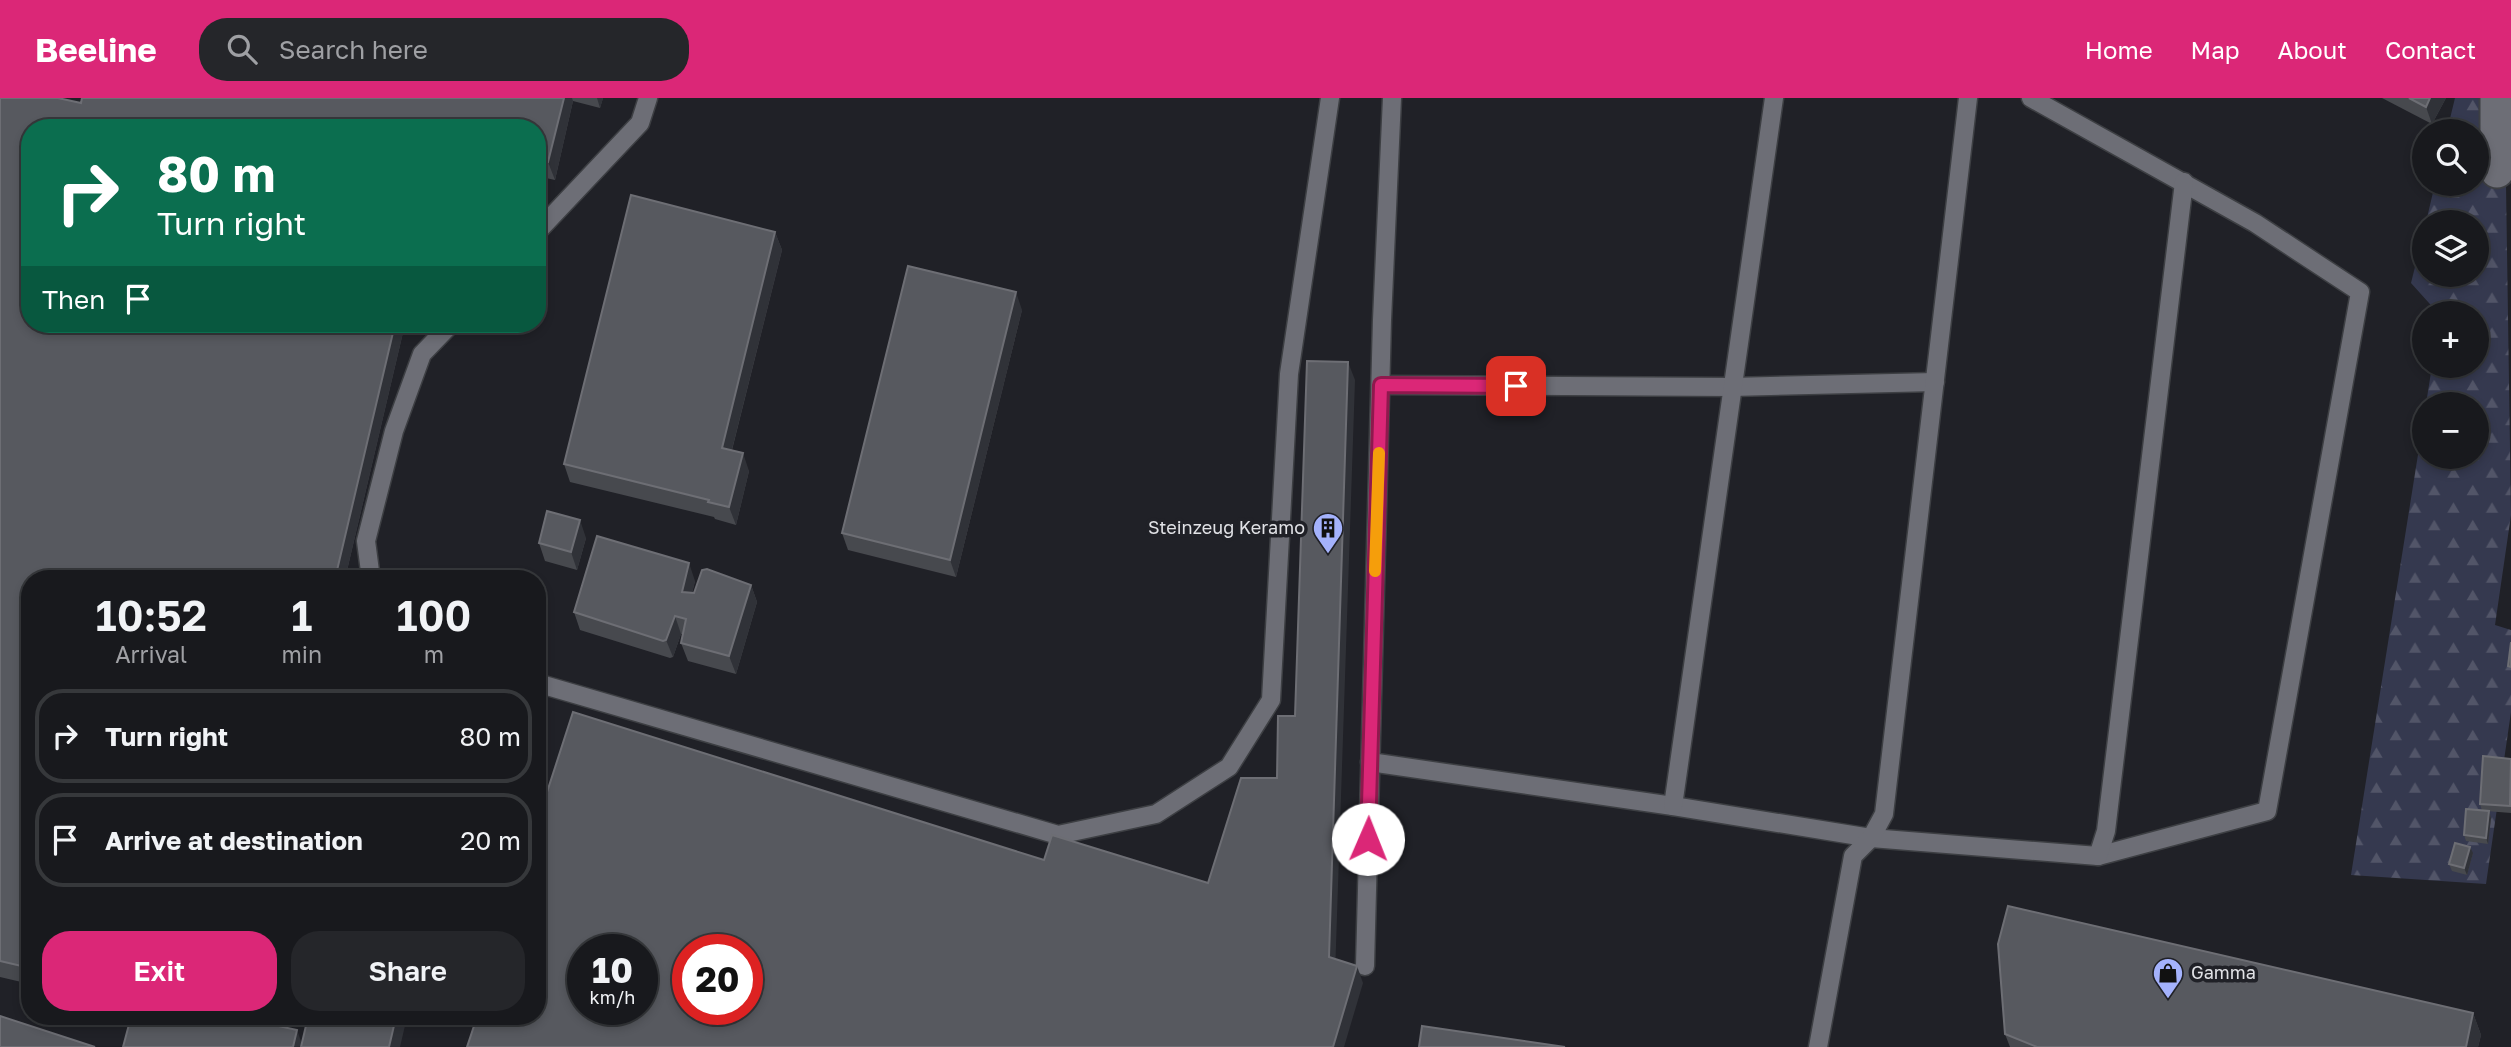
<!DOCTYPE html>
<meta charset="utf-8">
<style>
:root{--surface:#18191d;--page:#25262a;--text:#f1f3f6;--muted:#9fa0a4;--line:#36383b;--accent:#db2777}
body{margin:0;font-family:"Golos Text",sans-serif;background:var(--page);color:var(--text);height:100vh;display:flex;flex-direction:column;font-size:26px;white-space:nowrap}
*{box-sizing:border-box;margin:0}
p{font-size:23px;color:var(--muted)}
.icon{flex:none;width:38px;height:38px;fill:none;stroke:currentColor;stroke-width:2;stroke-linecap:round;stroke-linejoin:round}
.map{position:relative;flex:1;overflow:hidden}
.sheet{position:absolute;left:21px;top:472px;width:525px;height:455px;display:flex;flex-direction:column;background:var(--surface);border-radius:28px;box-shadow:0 4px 10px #0003,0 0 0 2px var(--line)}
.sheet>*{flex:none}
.guide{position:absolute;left:21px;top:21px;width:525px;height:214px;border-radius:28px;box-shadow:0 4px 10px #0003,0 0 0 2px var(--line);background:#0b6e4f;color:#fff;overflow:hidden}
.tools{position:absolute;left:2412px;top:21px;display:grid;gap:14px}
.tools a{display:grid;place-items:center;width:77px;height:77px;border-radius:50%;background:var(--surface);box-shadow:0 4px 10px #0003,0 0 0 2px var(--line);font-size:35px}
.speed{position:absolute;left:567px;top:836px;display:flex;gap:14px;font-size:35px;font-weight:700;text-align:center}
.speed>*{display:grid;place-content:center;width:91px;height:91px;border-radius:50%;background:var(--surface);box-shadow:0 4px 10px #0003,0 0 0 2px var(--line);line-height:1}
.speed small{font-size:18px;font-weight:400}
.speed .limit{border:10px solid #d22;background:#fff;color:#111}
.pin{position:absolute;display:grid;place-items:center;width:60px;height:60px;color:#fff;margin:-30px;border-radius:14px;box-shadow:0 4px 10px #0006}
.me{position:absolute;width:77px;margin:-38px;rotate:1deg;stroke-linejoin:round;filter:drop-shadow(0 0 5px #0008)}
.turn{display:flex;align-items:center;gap:24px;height:147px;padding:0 21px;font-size:32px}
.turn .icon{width:91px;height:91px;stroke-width:2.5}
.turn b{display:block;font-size:49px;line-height:60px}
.then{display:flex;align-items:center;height:66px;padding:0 21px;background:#0003;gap:14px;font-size:26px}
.eta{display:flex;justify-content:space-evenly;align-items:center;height:119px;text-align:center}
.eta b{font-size:42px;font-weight:600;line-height:49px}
.action{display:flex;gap:14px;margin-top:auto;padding:14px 21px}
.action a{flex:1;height:80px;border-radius:28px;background:var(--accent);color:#fff;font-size:28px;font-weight:600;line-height:80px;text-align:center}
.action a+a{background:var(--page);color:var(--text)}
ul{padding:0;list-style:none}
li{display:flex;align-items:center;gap:21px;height:94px;margin:0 14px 10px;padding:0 7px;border:4px solid var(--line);border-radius:28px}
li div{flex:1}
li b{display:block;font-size:26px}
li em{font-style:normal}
header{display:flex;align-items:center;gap:42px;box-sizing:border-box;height:98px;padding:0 35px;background:var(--accent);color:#fff}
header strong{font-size:33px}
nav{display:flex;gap:38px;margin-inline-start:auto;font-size:24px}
.search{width:490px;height:63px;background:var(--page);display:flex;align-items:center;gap:18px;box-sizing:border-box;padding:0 24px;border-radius:28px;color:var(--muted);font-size:26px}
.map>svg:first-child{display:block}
.forest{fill:url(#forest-firs)}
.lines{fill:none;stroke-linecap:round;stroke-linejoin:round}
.service-casing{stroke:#3d3f43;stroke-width:21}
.minor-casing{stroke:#3d3f43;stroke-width:37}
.service{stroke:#6d6e76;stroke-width:18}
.minor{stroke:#6d6e76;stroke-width:33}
.wall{fill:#47494e}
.shaded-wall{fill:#303238}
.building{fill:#57595f;stroke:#6d6e74;stroke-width:2;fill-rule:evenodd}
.route-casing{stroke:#8e194d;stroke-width:18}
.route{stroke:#db2777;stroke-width:12}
.slow{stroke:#f59e0b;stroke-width:12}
.labels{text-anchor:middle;stroke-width:7;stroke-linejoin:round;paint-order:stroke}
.poi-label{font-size:18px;fill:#e1e2e6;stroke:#202127;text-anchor:end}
</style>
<header>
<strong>Beeline</strong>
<div class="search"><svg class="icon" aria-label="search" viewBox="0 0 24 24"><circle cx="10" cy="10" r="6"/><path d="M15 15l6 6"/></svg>Search here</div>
<nav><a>Home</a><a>Map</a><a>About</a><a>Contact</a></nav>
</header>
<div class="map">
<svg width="2511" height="949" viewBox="0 0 2511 949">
<defs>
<pattern id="forest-firs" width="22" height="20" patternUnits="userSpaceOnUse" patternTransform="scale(1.75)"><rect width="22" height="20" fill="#35394f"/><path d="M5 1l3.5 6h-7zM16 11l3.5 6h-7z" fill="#525568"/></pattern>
</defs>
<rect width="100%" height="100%" fill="#202127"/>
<polygon class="forest" points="2455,0 2479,0 2479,83 2506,87 2511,417 2495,527 2511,532 2511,614 2486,786 2351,777 2424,319 2424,359 2476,359 2476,306 2426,306 2432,268 2476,268 2476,215 2438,215 2411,185 2424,133 2424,177 2476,177 2476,124 2426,124 2435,86 2476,86 2476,33 2447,33"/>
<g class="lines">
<g class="service-casing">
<g id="service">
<polyline points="2031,0 2255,125 2360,194 2267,713 2098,758"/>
<polyline points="537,134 640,25 648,0"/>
<polyline points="1381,287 1732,289 1935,284"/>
<polyline points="371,481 366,443 394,333 422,256 451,226"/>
<polyline points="537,585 1058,737 1156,716 1229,669 1271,602 1289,276 1330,0"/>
<polyline points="1370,664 1673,708 1871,740 2098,758 2106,733 2184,84"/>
<polyline points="1673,708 1774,0"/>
<polyline points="1365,868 1382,222 1392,0"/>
<polyline points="1818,949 1853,758 1871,740 1884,716 1968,0"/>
</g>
</g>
<g class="minor-casing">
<polyline id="minor" points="2497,0 2497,73"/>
</g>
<use href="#service" class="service"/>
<use href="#minor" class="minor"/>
</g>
<g class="wall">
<polygon points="0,0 81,5 82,0 603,0 600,10 573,3 555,82 537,78 537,30 30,30 405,226 345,481 30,481 30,886 0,879"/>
<polygon points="2382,0 2446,0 2432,26"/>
<polygon points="775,134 782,152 732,352 749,373 736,427 715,421 714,419 570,384 564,366"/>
<polygon points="1022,212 956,479 848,452 842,435"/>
<polygon points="586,440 577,472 545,463 539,445"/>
<polygon points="695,483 692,495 751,487 757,504 736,576 688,563 681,545 683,536 681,536 673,559 670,560 580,532 574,514"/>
<polygon points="2511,661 2511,715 2486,713 2489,713 2491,720 2488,746 2466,743 2464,737 2482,713 2480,706"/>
<polygon points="2473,755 2467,777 2452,773 2449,766"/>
<polygon points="2473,915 2481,937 2478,949 2010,949 2005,936"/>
</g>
<g class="shaded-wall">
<polygon points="564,0 572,0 573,3 555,82 548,64"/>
<polygon points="597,0 603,0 600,10"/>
<polygon points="2430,0 2446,0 2432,26 2426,9"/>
<polygon points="775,134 782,152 728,367 722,350"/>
<polygon points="1016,194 1022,212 956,479 950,462"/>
<polygon points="395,226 405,226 345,481 335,481"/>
<polygon points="1348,264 1355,282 1335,877 1329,859"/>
<polygon points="743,355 749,373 736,427 729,409"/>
<polygon points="580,422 586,440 577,472 571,454"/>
<polygon points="689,465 695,483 688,511 682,494"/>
<polygon points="751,487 757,504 736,576 729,558"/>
<polygon points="675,518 681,536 673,559 666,542"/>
<polygon points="2489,713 2491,720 2488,746 2486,740"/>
<polygon points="2470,749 2473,755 2467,777 2464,770"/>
<polygon points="1357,868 1363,885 1344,949 1333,949"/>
<polygon points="2473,915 2481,937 2478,949 2466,949"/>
<polygon points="261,919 271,919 266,941 260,924"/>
<polygon points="396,919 407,919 400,949 389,949"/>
<polygon points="297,932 303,949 293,949"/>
</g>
<g class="building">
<polygon points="0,0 58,0 81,5 82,0 564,0 548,64 537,61 537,30 30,30 30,226 395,226 335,481 30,481 30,870 0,863"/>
<polygon points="2409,0 2430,0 2426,9"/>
<polygon points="631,97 775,134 722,350 743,355 729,409 708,404 709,402 564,366"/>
<polygon points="908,168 1016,194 950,462 842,435"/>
<path d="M1307 263 1348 264 1329 859 1357 868 1333 949H467L477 919H537V725L573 614 1044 762 1052 737 1208 785 1241 680H1277L1278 618H1295ZM583 852H642V912H583ZM688 852H747V912H688Z"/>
<polygon points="547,413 580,422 571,454 539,445"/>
<polygon points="597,438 689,465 682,494 694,495 702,472 707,471 751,487 729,558 681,545 686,521 675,518 666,542 663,543 574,514"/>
<polygon points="2511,544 2511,569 2508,568"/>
<polygon points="2483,658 2511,661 2510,708 2480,706"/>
<polygon points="2466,711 2489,713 2486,740 2464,737"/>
<polygon points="2455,745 2470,749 2464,770 2449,766"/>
<polygon points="2008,808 2473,915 2466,949 2037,949 2005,936 1998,846"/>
<polygon points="0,918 95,949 0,949"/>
<polygon points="131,919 261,919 260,924 297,932 293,949 123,949"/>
<polygon points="308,919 396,919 389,949 301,949"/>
<polygon points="1422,928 1565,949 1419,949"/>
</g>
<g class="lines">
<g class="route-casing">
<polyline id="route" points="1368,741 1381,287 1516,288"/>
</g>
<use href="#route" class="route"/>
<polyline class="slow" points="1375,473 1379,355"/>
</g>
<defs>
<g id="building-pin" transform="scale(1.575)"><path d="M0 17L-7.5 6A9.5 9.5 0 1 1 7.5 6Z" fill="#a4b2fc" stroke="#202127"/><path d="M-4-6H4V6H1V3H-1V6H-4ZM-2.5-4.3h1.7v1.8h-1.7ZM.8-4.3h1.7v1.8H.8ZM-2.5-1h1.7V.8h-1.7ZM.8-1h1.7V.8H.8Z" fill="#111"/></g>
<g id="shop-pin" transform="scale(1.575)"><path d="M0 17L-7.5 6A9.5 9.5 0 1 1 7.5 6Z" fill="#a4b2fc" stroke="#202127"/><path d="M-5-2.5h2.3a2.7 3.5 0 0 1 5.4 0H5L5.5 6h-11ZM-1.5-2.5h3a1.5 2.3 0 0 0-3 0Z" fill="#111"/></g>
</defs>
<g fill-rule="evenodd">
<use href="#building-pin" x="1328" y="430"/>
<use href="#shop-pin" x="2168" y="875"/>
</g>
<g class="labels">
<g class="poi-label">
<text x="1305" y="436">Steinzeug Keramo</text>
<text x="2191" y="881" text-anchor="start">Gamma</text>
</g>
</g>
</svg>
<div class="tools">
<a><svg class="icon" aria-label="search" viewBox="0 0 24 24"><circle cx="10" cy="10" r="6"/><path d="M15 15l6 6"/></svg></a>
<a><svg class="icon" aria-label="layers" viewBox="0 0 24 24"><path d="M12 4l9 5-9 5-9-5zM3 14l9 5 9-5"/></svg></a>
<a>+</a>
<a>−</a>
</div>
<div class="speed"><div>10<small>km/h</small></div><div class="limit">20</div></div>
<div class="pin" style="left:1516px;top:288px;background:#d93025"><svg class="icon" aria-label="arrive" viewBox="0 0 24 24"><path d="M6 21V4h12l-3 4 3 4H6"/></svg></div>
<svg class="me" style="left:1368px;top:741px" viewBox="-20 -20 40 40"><circle r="19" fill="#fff"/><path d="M0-13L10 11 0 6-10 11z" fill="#db2777"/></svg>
<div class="guide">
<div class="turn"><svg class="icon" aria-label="right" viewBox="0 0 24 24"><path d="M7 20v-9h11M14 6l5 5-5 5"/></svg><div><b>80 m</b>Turn right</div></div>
<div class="then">Then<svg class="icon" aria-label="arrive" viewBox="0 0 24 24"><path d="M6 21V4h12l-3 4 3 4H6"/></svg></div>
</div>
<section class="sheet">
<div class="eta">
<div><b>10:52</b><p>Arrival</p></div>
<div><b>1</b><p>min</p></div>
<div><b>100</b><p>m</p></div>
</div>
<ul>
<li><svg class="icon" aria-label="right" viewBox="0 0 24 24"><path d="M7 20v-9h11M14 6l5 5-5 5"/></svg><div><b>Turn right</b></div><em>80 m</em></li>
<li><svg class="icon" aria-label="arrive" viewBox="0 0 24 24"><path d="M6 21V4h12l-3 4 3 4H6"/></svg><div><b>Arrive at destination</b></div><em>20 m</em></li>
</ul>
<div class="action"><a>Exit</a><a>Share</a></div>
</section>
</div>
